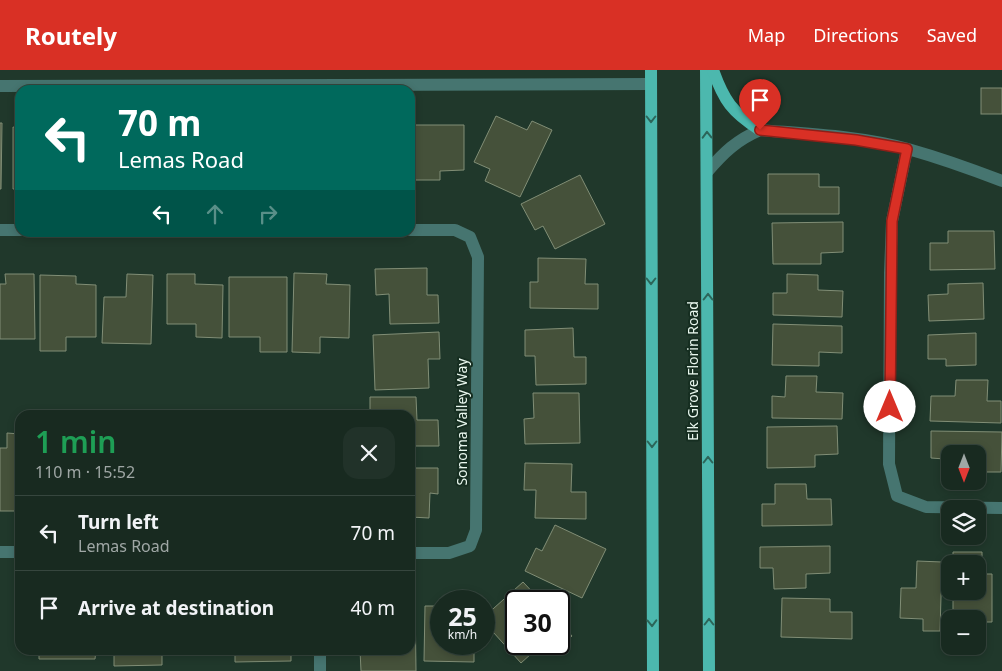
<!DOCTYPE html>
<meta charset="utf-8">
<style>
:root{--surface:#182a20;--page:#213229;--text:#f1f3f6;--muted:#9fa7a5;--line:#36463e;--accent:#d93025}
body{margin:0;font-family:"Noto Sans",sans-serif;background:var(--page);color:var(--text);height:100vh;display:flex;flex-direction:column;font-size:19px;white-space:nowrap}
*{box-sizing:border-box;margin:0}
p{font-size:16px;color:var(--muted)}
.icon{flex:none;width:28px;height:28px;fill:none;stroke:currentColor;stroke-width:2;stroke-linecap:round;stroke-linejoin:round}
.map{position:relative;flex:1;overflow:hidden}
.sheet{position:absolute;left:15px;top:340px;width:400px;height:245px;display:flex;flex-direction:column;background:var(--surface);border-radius:15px;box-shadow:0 2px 8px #0003,0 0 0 1px var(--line)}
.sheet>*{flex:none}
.guide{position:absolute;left:15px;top:15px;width:400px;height:152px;border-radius:15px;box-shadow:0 2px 8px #0003,0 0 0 1px var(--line);background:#00695c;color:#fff;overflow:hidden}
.needle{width:32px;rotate:180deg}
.buttons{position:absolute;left:941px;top:375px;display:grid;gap:10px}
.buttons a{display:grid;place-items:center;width:45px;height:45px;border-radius:10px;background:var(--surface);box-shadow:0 2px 8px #0003,0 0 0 1px var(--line);font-size:25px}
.speed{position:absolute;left:430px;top:520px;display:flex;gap:10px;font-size:25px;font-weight:700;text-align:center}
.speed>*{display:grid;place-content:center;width:65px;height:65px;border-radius:50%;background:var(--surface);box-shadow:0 2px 8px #0003,0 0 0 1px var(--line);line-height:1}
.speed small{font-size:12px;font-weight:400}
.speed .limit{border:2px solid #111;border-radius:8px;background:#fff;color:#111}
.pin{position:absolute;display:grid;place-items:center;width:42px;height:42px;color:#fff;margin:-51px -21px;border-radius:50% 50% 50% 0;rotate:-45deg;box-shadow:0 0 5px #0007}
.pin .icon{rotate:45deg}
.me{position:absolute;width:55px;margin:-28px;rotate:0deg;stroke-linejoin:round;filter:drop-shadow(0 0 4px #0008)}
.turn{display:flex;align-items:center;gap:18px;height:105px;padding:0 20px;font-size:22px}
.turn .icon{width:65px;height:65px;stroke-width:2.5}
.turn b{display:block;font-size:35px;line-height:42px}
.lanes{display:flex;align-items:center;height:48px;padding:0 20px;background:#0003;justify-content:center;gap:25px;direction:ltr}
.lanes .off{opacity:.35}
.round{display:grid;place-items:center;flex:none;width:52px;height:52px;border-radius:15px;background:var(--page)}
.headline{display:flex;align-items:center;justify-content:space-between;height:85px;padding:0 20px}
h1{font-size:30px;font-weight:600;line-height:38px;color:#1e9e55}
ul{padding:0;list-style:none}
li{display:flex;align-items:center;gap:15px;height:75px;padding:0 20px;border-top:1px solid var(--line)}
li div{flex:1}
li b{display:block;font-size:19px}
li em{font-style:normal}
header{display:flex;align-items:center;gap:30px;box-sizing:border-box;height:70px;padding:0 25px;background:var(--accent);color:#fff}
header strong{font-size:24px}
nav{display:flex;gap:28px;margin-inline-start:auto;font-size:18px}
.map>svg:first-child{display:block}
.building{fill:#45513a;stroke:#818e76}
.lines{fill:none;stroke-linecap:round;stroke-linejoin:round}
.minor{stroke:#467570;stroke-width:12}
.primary{stroke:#4cb8ae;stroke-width:12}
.oneway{stroke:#2c6559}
.route-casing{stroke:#8d1f18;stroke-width:12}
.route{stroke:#d93025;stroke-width:9}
.labels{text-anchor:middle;stroke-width:4;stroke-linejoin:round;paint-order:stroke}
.street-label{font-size:14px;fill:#eaf8ef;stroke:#162e21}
</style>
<header>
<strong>Routely</strong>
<nav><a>Map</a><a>Directions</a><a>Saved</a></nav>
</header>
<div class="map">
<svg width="1002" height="601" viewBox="0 0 1002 601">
<rect width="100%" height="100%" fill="#20382b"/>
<g class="building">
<rect x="981" y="18" width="21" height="26"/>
<polygon points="496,46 527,60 532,51 552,60 520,127 485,111 490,99 474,92"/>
<polygon points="0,53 2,53 1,119 0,119"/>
<polygon points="413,55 464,55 464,100 440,101 440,110 414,110"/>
<polygon points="13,57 20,58 20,119 13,119"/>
<polygon points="768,104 819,104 819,117 839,117 839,144 768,144"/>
<polygon points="580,105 605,154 555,179 543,156 535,160 521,134"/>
<polygon points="843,152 843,182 821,183 821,194 773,194 772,153"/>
<polygon points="948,161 994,161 995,199 930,200 930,173 948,173"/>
<polygon points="538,188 586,189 585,214 598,214 598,239 530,238 530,212 538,212"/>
<polygon points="427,198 427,225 438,225 439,253 390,254 389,224 376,225 375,199"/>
<polygon points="294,203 327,204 326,214 350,215 349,268 320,267 320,283 292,282"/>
<polygon points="5,204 34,204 35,269 0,269 0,214 6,214"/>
<polygon points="127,204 153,205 151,274 102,273 104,227 126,227"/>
<polygon points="167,204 195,204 195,214 223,215 222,268 196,267 196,254 167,254"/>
<polygon points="787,204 818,205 818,220 843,221 842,247 773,245 773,223 787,223"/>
<polygon points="40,205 76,206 76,214 96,215 96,267 66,267 66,281 40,281"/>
<polygon points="229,207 287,207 287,282 260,282 260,267 229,267"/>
<polygon points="983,213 984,249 929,251 928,225 948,224 948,214"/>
<polygon points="773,254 842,256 842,283 819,282 819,296 772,295"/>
<polygon points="573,258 574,287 586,287 586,314 536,315 535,286 525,286 525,260"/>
<polygon points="439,262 440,289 428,289 429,318 375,320 373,265"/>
<polygon points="976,263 976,295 946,296 946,289 928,289 928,265"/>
<polygon points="786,306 817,306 816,322 843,323 842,349 772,348 772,326 785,327"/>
<polygon points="956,310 988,310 987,331 1001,331 1001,353 930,351 931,326 955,326"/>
<polygon points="533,323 579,323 580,373 525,374 524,349 534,348"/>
<polygon points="370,327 416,327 417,350 438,350 439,376 410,376 410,345 370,345"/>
<polygon points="837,356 838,384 815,385 815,397 767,398 767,357"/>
<polygon points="931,361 1002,362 1001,402 978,402 978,384 950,384 950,401 945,401 945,389 931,388"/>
<polygon points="7,363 20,364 20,441 0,441 0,378 7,378"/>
<polygon points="525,393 572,394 571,422 586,422 586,449 535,448 536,420 524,420"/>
<polygon points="410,398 438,398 438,424 430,423 429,448 410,447"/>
<polygon points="775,414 806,414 807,429 831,429 832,455 762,456 762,434 775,434"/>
<polygon points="555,455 606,479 582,528 525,501 536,478 542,481"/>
<polygon points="830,476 830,503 806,504 806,518 774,519 773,498 760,498 760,477"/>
<polygon points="953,482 982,482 982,504 992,504 992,552 978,552 978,549 953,549 953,521 978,521 978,494 953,494"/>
<polygon points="917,491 942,492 940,561 923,561 923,549 900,548 901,518 916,518"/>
<polygon points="523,512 541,531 516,531 516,574 542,574 521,593 484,552 484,547"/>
<polygon points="410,527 415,527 416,601 361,601 360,580 410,580"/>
<polygon points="782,528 830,529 830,542 852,542 852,569 781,567"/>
<polygon points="425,536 441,536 441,574 474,574 474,592 424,591"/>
<polygon points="559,551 572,566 552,584 543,574 559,574"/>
<polygon points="39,580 96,580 95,589 39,589"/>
<polygon points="114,580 162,580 162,595 114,596"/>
<polygon points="170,580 222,580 222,581 170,583"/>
<polygon points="235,580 291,580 291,591 235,592"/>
</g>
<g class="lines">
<g class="minor">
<polyline points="0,16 651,14"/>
<polyline points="907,79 892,151 890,203 889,394 897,426 926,437 1002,438"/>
<path d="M707 102C724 82 737 70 760 60 809 64 860 66 908 79 940 88 971 99 1002 111"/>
<polyline points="0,160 20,160"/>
<polyline points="410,160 455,160 470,167 478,187 476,460 470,476 449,483 410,483"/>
<polyline points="0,482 20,482"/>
<polyline points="320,580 320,601"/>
</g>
<g class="primary">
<polyline points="651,0 653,601"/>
<polyline points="706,0 709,601"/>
<path d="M713 0C724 31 732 42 760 60"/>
</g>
</g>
<defs><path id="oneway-chevron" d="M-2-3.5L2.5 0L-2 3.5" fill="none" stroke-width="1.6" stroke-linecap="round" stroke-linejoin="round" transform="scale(1.25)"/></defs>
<g class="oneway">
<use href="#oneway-chevron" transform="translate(651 49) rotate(90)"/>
<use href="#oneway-chevron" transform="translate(707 65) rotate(-91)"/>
<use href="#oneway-chevron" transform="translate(651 211) rotate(90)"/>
<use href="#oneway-chevron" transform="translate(708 227) rotate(-90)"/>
<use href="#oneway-chevron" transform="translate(652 374) rotate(90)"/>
<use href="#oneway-chevron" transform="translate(708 390) rotate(-90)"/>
<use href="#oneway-chevron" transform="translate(709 552) rotate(-90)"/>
<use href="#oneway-chevron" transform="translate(652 553) rotate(89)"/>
</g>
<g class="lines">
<g class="route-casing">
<polyline id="route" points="760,60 856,70 907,79 892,151 890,337"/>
</g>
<use href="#route" class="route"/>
</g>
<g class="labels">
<g class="street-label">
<text transform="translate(693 301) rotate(-90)" y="5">Elk Grove Florin Road</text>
<text transform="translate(462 352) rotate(-90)" y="5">Sonoma Valley Way</text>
</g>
</g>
</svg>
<div class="buttons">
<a><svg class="needle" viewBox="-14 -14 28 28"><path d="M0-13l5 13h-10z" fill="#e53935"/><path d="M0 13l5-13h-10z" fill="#9fa7a5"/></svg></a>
<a><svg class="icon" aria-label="layers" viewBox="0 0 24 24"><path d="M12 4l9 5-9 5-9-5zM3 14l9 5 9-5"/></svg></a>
<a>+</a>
<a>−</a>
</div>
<div class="speed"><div>25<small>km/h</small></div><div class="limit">30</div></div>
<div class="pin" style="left:760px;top:60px;background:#d93025"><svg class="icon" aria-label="arrive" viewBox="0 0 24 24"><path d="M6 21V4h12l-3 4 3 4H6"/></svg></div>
<svg class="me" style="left:890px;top:337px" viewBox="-20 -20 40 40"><circle r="19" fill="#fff"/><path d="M0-13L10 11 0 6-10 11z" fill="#d93025"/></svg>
<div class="guide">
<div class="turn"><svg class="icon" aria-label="left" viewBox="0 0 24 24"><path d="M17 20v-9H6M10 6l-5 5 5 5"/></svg><div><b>70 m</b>Lemas Road</div></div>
<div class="lanes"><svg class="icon" aria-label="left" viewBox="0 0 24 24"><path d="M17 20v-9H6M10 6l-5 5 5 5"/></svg><svg class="icon off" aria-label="ahead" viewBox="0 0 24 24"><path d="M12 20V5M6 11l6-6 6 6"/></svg><svg class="icon off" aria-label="right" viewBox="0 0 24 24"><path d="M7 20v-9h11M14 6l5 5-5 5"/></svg></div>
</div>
<section class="sheet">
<div class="headline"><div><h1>1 min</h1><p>110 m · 15:52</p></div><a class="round"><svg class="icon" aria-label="close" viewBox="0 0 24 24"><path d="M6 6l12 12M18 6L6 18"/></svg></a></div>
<ul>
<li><svg class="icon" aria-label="left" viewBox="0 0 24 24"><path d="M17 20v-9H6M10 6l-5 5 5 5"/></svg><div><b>Turn left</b><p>Lemas Road</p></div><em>70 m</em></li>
<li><svg class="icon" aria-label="arrive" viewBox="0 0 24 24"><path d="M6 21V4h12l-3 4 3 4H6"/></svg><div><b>Arrive at destination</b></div><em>40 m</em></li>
</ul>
</section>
</div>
